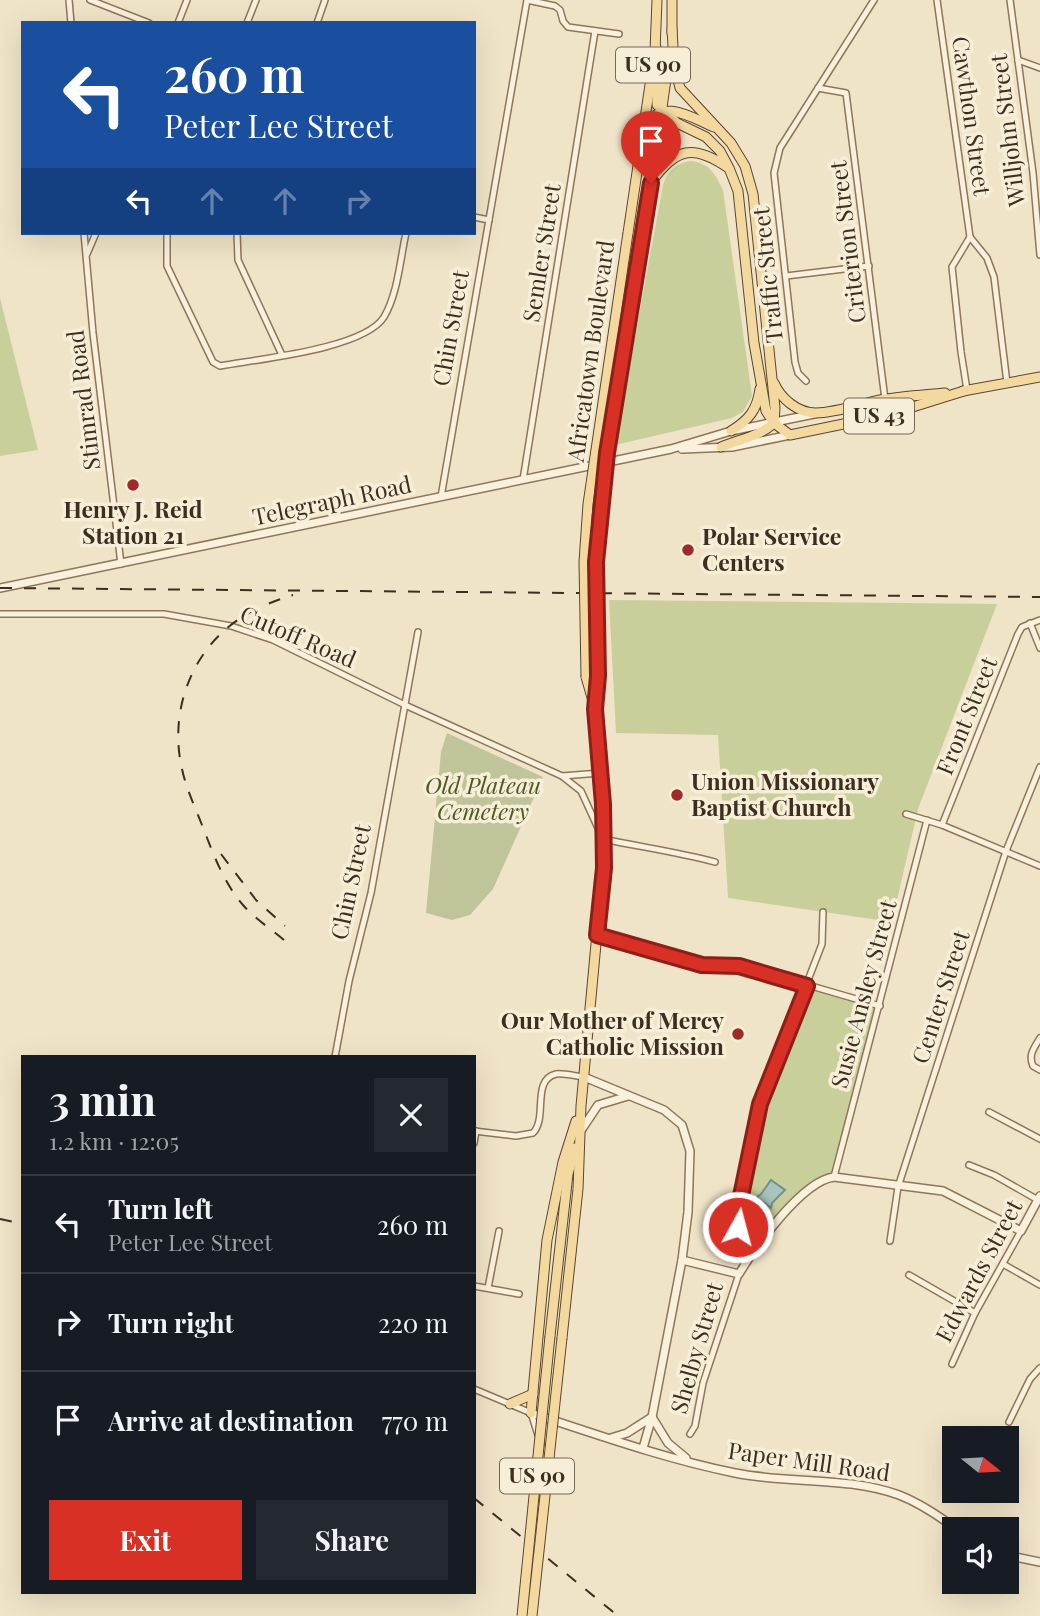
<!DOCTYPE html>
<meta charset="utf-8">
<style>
:root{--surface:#171b24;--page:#242831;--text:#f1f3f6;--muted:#9ea1a6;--line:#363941;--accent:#d93025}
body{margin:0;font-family:"Playfair Display",serif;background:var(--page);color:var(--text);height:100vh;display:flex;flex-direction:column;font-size:26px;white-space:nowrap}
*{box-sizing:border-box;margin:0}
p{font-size:23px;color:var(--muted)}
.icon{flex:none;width:38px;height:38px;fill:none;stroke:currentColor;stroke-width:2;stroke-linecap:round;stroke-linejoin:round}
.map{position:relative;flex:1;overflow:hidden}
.panel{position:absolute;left:21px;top:1055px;width:455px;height:539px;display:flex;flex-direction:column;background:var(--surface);border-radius:0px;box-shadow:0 7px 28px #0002}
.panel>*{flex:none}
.hud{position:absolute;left:21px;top:21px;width:455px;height:214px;border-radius:0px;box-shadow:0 7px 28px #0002;background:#1a4fa0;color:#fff;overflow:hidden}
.needle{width:46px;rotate:108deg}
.tools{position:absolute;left:942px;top:1426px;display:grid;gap:14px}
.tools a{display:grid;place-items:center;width:77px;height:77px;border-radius:0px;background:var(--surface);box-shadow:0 7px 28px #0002;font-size:35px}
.pin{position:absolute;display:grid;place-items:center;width:60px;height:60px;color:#fff;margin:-72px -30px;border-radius:50% 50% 50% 0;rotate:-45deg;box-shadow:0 0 7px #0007}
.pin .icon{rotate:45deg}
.me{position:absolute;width:77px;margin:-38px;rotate:7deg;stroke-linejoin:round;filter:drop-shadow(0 0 5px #0008)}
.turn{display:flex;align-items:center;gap:24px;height:147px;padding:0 28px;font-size:32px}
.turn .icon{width:91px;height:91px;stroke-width:2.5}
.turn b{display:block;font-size:49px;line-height:60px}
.lanes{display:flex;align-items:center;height:66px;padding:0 28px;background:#0003;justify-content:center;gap:35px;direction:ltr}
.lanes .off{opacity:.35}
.round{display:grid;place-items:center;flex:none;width:74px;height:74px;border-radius:0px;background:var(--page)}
.head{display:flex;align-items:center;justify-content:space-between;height:119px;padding:0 28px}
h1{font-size:42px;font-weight:700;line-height:52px}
.primary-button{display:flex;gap:14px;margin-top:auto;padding:14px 28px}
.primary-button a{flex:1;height:80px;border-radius:0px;background:var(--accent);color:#fff;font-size:28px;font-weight:700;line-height:80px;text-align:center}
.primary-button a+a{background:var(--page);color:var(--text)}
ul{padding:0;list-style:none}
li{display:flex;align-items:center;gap:21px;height:98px;padding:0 28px;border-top:2px solid var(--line)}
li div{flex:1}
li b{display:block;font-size:26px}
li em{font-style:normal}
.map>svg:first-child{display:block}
.green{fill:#c9cf9b}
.cemetery{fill:#bfc49a}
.water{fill:#a9c4bc;stroke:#6f938a;stroke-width:2}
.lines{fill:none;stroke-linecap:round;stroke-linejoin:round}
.minor-casing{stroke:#8d765c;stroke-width:8}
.tertiary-casing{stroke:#8d765c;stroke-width:10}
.primary-casing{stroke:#5b4430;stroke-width:11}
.minor{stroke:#faf1dc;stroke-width:5}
.tertiary{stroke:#faf1dc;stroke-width:7}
.primary{stroke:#f3d9a0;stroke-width:9}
.rail{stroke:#3d2e20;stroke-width:2;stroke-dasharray:12 12;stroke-linecap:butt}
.primary-bridge-casing{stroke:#5b4430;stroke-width:11;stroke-linecap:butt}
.primary-bridge{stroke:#f3d9a0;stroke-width:9}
.route-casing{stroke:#8d1f18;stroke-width:18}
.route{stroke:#d93025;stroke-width:12}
.poi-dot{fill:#9e2a2b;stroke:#f7eed8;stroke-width:2.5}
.labels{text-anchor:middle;stroke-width:7;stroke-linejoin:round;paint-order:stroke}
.shield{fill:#f7eed8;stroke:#756857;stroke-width:2}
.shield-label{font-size:21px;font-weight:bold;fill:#3d2e20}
.street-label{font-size:23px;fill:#3d2e20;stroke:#f7eed8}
.poi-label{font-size:23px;font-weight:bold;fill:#3d2e20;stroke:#f7eed8;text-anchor:start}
.park-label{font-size:23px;font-style:italic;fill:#4d5a26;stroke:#f7eed8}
</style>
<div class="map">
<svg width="1040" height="1616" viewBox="0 0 1040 1616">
<rect width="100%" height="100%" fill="#f0e4c8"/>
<g class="green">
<path d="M691 161C710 163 715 174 723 190L752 396 743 412 732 418 615 445 663 185C668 170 676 163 691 161Z"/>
<polygon points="0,298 38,450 0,456"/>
<polygon points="609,600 997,604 918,809 892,922 728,898 718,735 616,733"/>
<polygon points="807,986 880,1006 834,1177 815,1183 758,1243 738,1227 736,1220 760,1104"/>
</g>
<polygon class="cemetery" points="447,733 543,777 493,889 470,915 452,920 426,913 441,752"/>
<polygon class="water" points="771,1180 785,1190 772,1203 771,1208 757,1197 761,1194"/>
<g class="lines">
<g class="minor-casing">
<g id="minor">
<polyline points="69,0 71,23"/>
<polyline points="90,0 149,23"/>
<polyline points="937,0 970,237"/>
<polyline points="1010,0 1033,173 1040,255"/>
<polyline points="178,23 187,0"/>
<polyline points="247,23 256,0"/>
<polyline points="317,23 325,0"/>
<polyline points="1018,60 1040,68"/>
<polyline points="818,88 846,93 887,415"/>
<polyline points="474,217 489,220"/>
<polyline points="84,233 93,333 121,564"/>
<path d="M167 233V266L213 362 220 366C258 359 364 349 384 317 398 293 400 260 406 233"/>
<polyline points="237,233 238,260 282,355"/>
<polyline points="970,237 987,258 994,277 1007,383"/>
<polyline points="87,254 96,233"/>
<polyline points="786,276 869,266"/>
<polyline points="806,381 798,373 795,362 774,173 780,148 874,0"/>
<polyline points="967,390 961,352 952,267 970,237"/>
<polyline points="523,480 595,31"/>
<polyline points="441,497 527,0 555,6 560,10 563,21 568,27 619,34"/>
<path d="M0 614H164L231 626 273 640 405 705 562 776 581 791 603 839C641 847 678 852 715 862"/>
<polyline points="1030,623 1040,648"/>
<polyline points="562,776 600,773"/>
<polyline points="906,814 942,825 1040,866"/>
<polyline points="942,825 1018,634 1022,627 1040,620"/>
<polyline points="597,935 703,965 739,966 753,969 880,1006"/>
<path d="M1040 1038C1034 1048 1028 1055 1033 1066L1040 1070"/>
<polyline points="335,1057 349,981 371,893 418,632"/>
<polyline points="989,1112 1040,1139"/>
<path d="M474 1131 516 1136 533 1133C548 1118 531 1080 556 1074 564 1073 575 1076 584 1077"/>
<polyline points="474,1143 476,1131"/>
<polyline points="969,1165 994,1175 1038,1200"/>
<polyline points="834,1177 927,820"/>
<polyline points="890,1241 898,1187 1006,851 1040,767"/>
<polyline points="758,1243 738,1227 736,1220 760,1104 822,944 823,912"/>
<polyline points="1003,1264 1040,1285"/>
<polyline points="909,1275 975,1313"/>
<polyline points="474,1286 519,1294"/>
<polyline points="488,1288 499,1231"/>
<polyline points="952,1364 975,1313 1021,1231"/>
<polyline points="474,1389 531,1413 538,1435"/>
<polyline points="1009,1422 1030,1379 1040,1368"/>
<polyline points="690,1434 695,1426 703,1383 739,1274"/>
<polyline points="539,1493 543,1451 541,1444"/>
</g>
</g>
<g class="tertiary-casing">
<g id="tertiary">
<polyline points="682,449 732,447 790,435"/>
<polyline points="0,588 671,449 731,431 814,414"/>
<polyline points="584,1077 664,1110 682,1125 690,1151 688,1212 682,1260 652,1417 643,1448"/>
<polyline points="580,1132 598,1105 628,1096"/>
<path d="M682 1260 739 1274C755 1247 802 1181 834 1177L943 1191 1021 1231 1040 1196"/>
<path d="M531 1413C598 1435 666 1459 735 1473 789 1484 846 1476 899 1495 920 1503 939 1516 958 1530"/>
<polyline points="611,1438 627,1433 652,1417 668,1443 686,1458"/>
<polyline points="1006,1555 1040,1562"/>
</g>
</g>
<g class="primary-casing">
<g id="primary">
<path d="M672 29 674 64 680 88 731 143 745 166 753 194 775 408 774 423C759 437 739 439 721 447"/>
<polyline points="672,33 672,0"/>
<polyline points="656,47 657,105 677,123 706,137 720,151 729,168 738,191 754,343 766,411 774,423 790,435 887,415 967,390"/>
<polyline points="655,51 657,0"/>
<path d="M646 125C664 98 690 117 714 127"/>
<path d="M652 181C676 148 693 144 727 167"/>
<polyline points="628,233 651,78"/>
<polyline points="644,235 669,58"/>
<path d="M774 383C781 399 798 413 816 413 835 413 861 404 880 400 902 396 924 395 945 393"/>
<polyline points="963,391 1040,377"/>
<path d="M731 431C749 420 757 410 760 389"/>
<polyline points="586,677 593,701"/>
<polyline points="550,1336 568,1174 575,1148"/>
<polyline points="562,1338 578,1189 581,1106 603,868 603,804 595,709 598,676"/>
<polyline points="510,1404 533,1394"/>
<polyline points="531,1413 547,1240 563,1162 576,1121"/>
</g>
</g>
<use href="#minor" class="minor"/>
<use href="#tertiary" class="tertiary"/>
<use href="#primary" class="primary"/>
<g class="rail">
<polyline points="0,588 1040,597"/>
<polyline points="221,854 256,900 285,926"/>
<path d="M284 940C271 929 254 918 243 905 223 882 213 853 202 825 195 807 186 788 182 769 169 713 190 652 239 619 255 608 274 601 293 595"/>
<polyline points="0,1219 23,1224"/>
<polyline points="474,1498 618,1616"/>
</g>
<g class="primary-bridge-casing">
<g id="primary-bridge">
<polyline points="598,676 596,562 607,453 644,235"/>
<polyline points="586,677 584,562 588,504 628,233"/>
<polyline points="522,1616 550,1336"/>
<polyline points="532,1616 562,1338"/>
</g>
</g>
<use href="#primary-bridge" class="primary-bridge"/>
</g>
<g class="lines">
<g class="route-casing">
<polyline id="route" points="651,183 607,453 596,562 598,676 595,709 603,804 604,868 597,935 702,965 739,966 807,986 760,1104 736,1220 738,1227"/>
</g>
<use href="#route" class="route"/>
</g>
<g class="poi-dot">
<circle cx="133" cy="485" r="7"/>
<circle cx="688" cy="550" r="7"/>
<circle cx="677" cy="795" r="7"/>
<circle cx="738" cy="1034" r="7"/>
</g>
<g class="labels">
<g class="shield">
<rect x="616" y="47.5" width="74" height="35" rx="5"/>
<rect x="844" y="398.5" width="70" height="35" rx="5"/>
<rect x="500" y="1458.5" width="74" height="35" rx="5"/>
</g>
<g class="shield-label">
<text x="653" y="72">US 90</text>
<text x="879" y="423">US 43</text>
<text x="537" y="1483">US 90</text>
</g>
<g class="street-label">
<text transform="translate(971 116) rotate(82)" y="8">Cawthon Street</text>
<text transform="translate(1008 130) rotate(-97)" y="8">Willjohn Street</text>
<text transform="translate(848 242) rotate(-97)" y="8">Criterion Street</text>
<text transform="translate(542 253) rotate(-81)" y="8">Semler Street</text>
<text transform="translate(768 275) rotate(-96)" y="8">Traffic Street</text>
<text transform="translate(451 328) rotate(-80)" y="8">Chin Street</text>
<text transform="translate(591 351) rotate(-82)" y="8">Africatown Boulevard</text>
<text transform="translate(84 400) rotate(-97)" y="8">Stimrad Road</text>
<text transform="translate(332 501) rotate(-12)" y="8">Telegraph Road</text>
<text transform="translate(298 637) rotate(23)" y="8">Cutoff Road</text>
<text transform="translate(967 716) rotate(-68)" y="8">Front Street</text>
<text transform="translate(351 882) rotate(-78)" y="8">Chin Street</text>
<text transform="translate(864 994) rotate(-75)" y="8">Susie Ansley Street</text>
<text transform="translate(941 997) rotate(-72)" y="8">Center Street</text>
<text transform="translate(979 1271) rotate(-62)" y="8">Edwards Street</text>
<text transform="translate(697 1348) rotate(-74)" y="8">Shelby Street</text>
<text transform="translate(809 1462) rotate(8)" y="8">Paper Mill Road</text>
</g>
<g class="poi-label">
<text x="133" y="518" text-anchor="middle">Henry J. Reid<tspan x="133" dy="26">Station 21</tspan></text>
<text x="702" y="545">Polar Service<tspan x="702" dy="26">Centers</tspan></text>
<text x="691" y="790">Union Missionary<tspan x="691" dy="26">Baptist Church</tspan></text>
<text x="724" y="1029" text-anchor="end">Our Mother of Mercy<tspan x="724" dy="26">Catholic Mission</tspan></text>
</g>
<g class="park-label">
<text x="483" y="794">Old Plateau<tspan x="483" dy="26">Cemetery</tspan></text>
</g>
</g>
</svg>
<div class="tools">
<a><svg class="needle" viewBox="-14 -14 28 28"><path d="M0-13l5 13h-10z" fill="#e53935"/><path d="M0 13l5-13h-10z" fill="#9ea1a6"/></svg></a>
<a><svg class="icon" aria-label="sound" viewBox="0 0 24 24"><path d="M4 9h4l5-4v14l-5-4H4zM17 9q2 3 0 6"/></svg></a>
</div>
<div class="pin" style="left:651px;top:183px;background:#d93025"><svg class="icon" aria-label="arrive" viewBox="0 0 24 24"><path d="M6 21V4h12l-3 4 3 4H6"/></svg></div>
<svg class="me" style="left:738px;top:1227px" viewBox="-20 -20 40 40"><circle r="17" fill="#d93025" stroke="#fff" stroke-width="3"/><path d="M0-11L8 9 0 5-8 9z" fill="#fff"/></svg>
<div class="hud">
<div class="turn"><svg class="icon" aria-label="left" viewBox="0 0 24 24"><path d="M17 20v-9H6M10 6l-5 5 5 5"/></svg><div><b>260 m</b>Peter Lee Street</div></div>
<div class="lanes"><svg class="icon" aria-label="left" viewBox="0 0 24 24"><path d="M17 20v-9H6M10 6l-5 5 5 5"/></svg><svg class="icon off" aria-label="ahead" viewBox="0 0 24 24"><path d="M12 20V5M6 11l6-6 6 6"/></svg><svg class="icon off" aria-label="ahead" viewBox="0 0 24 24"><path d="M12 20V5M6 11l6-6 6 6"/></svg><svg class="icon off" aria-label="right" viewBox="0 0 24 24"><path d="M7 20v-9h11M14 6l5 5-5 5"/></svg></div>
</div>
<section class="panel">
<div class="head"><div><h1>3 min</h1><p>1.2 km · 12:05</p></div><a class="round"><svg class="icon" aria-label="close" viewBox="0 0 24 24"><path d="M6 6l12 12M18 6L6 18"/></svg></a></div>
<ul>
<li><svg class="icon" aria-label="left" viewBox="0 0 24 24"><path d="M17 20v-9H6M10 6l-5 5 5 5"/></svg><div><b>Turn left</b><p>Peter Lee Street</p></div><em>260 m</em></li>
<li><svg class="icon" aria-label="right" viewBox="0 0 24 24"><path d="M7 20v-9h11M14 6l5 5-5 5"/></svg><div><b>Turn right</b></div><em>220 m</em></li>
<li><svg class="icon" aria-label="arrive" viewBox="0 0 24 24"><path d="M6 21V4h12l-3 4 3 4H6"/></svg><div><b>Arrive at destination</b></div><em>770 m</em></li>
</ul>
<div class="primary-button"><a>Exit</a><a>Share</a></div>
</section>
</div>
